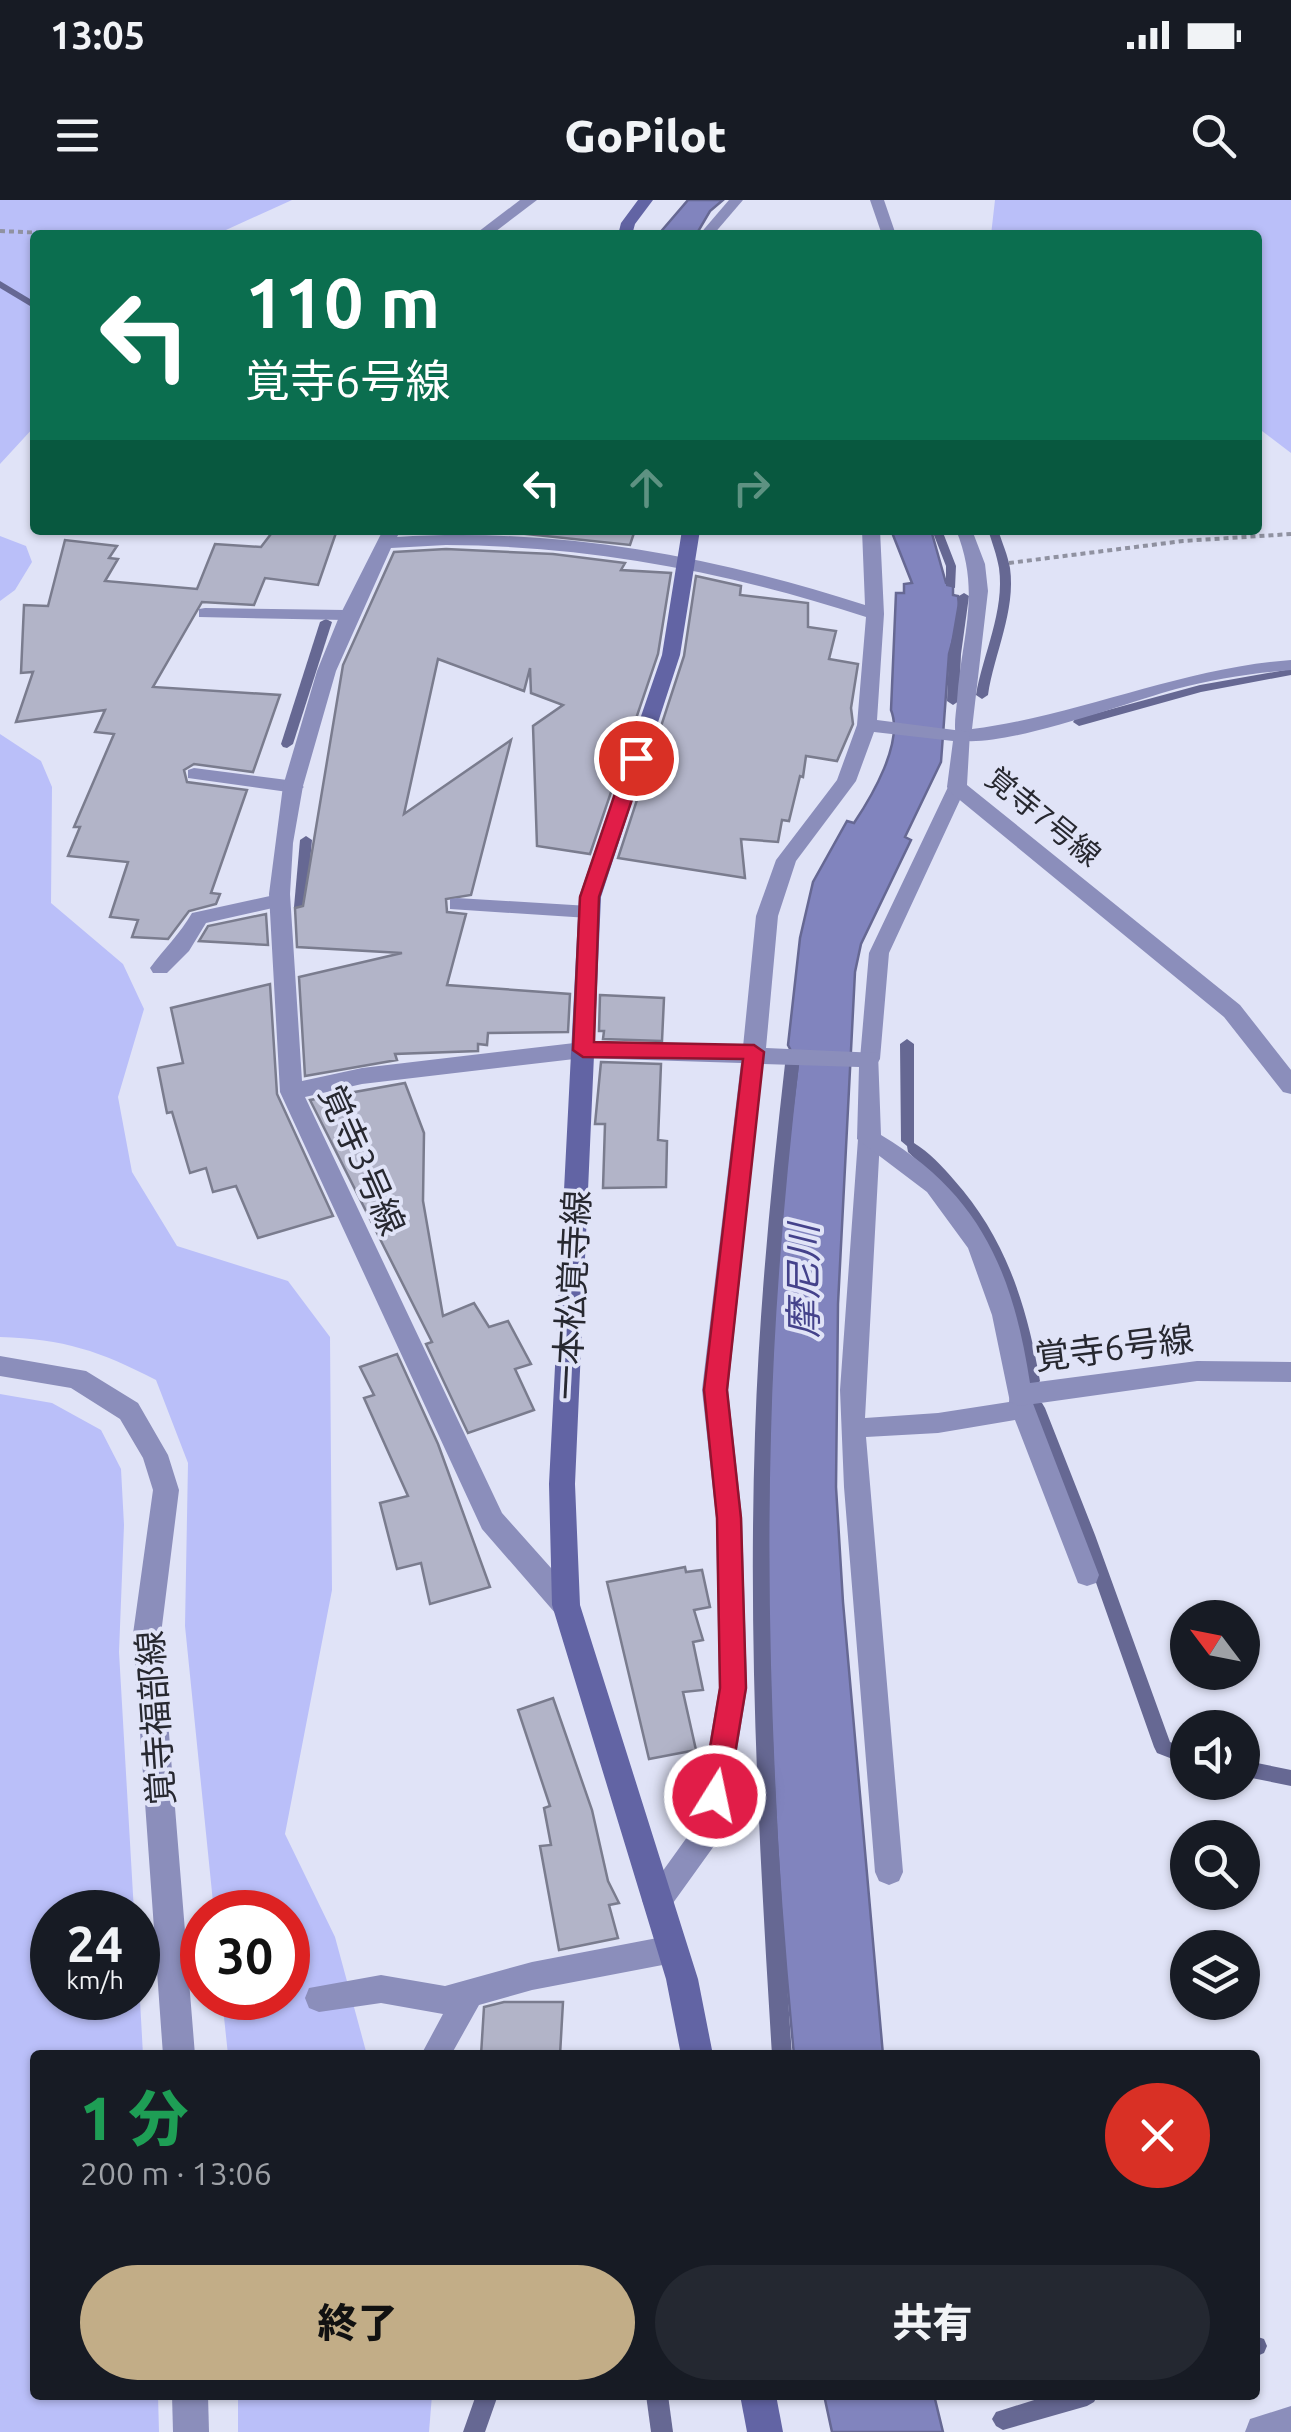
<!DOCTYPE html>
<html lang="ja">
<meta charset="utf-8">
<style>
:root{--surface:#171b24;--page:#242831;--text:#f1f3f6;--muted:#9ea1a6;--accent:#c2ad87}
body{margin:0;font-family:Ubuntu,"Noto Sans JP",sans-serif;background:var(--page);color:var(--text);height:100vh;display:flex;flex-direction:column;font-size:38px;white-space:nowrap}
*{box-sizing:border-box;margin:0}
p{font-size:32px;color:var(--muted)}
.icon{flex:none;width:55px;height:55px;fill:none;stroke:currentColor;stroke-width:2;stroke-linecap:round;stroke-linejoin:round}
.map{position:relative;flex:1;overflow:hidden}
.side{position:absolute;left:30px;top:1850px;width:1230px;height:350px;display:flex;flex-direction:column;background:var(--surface);border-radius:10px;box-shadow:0 2px 8px #0004}
.side>*{flex:none}
.top-card{position:absolute;left:30px;top:30px;width:1232px;height:305px;border-radius:10px;box-shadow:0 2px 8px #0004;background:#0b6e4f;color:#fff;overflow:hidden}
.needle{width:65px;rotate:302deg}
.controls{position:absolute;left:1170px;top:1400px;display:grid;gap:20px}
.controls a{display:grid;place-items:center;width:90px;height:90px;border-radius:50%;background:var(--surface);box-shadow:0 2px 8px #0004;font-size:50px}
.speed{position:absolute;left:30px;top:1690px;display:flex;gap:20px;font-size:50px;font-weight:700;text-align:center}
.speed>*{display:grid;place-content:center;width:130px;height:130px;border-radius:50%;background:var(--surface);box-shadow:0 2px 8px #0004;line-height:1}
.speed small{font-size:25px;font-weight:400}
.speed .limit{border:15px solid #d22;background:#fff;color:#111}
.pin{position:absolute;display:grid;place-items:center;width:85px;height:85px;color:#fff;margin:-42px;border:5px solid #fff;border-radius:50%;box-shadow:0 2px 10px #0007}
.me{position:absolute;width:110px;margin:-55px;rotate:10deg;stroke-linejoin:round;filter:drop-shadow(0 0 8px #0008)}
.turn{display:flex;align-items:center;gap:35px;height:210px;padding:0 50px;font-size:45px}
.turn .icon{width:130px;height:130px;stroke-width:2.5}
.turn b{display:block;font-size:70px;line-height:85px}
.lanes{display:flex;align-items:center;height:95px;padding:0 50px;background:#0003;justify-content:center;gap:50px;direction:ltr}
.lanes .off{opacity:.35}
.round{display:grid;place-items:center;flex:none;width:105px;height:105px;border-radius:52px;background:var(--page)}
.headline{display:flex;align-items:center;justify-content:space-between;height:170px;padding:0 50px}
h1{font-size:60px;font-weight:800;line-height:75px;color:#1e9e55}
.button{display:flex;gap:20px;margin-top:auto;padding:20px 50px}
.button a{flex:1;height:115px;border-radius:60px;background:var(--accent);color:#111;font-size:40px;font-weight:800;line-height:115px;text-align:center}
.button a+a{background:var(--page);color:var(--text)}
.status{display:flex;justify-content:space-between;align-items:center;height:70px;padding:0 50px;background:var(--surface);direction:ltr}
.status svg{height:28px;fill:currentColor}
header{display:flex;justify-content:space-between;align-items:center;height:130px;padding:0 50px;background:var(--surface);font-size:45px;font-weight:800}
.map>svg:first-child{display:block}
.green{fill:#babff9}
.water{fill:#8184be;stroke:#666893;stroke-width:2.5}
.lines{fill:none;stroke-linecap:round;stroke-linejoin:round}
.stream{fill:#666893;fill-rule:evenodd}
.building{fill:#b2b4c8;stroke:#7a7c8e;stroke-width:2.5}
.path{stroke:#9092a1;stroke-width:4;stroke-dasharray:5 4;stroke-linecap:butt}
.service{fill:#8b8ebb;fill-rule:evenodd}
.minor{fill:#8b8ebb;fill-rule:evenodd}
.tertiary{fill:#8b8ebb;fill-rule:evenodd}
.secondary{fill:#6264a4;fill-rule:evenodd}
.route{fill:#e11d48;stroke:#92132f;stroke-width:2.5}
.labels{text-anchor:middle;stroke-width:8;stroke-linejoin:round;paint-order:stroke}
.far-street-label{font-size:30px;fill:#272830;stroke:#e0e3f7}
.street-label{font-size:35px;fill:#272830;stroke:#e0e3f7}
.water-label{font-size:38px;font-style:italic;fill:#44428b;stroke:#e0e3f7}
</style>
<div class="status"><b>13:05</b><svg viewBox="0 0 49 12"><path d="M0 12V9h3v3zM5 12V6h3v6zM10 12V3h3v9zM15 12V0h3v12zM26 1h20v11H26zM47 4h2v5h-2z"/></svg></div>
<header><svg class="icon" aria-label="menu" viewBox="0 0 24 24"><path d="M4 6h16M4 12h16M4 18h16"/></svg>GoPilot<svg class="icon" aria-label="search" viewBox="0 0 24 24"><circle cx="10" cy="10" r="6"/><path d="M15 15l6 6"/></svg></header>
<div class="map">
<svg width="1291" height="2232" viewBox="0 0 1291 2232">
<rect width="100%" height="100%" fill="#e0e3f7"/>
<g class="green">
<polygon points="0,0 292,0 215,35 35,35 35,226 0,264"/>
<polygon points="995,0 1291,0 1291,253 1258,228 1258,35 991,35"/>
<polygon points="0,336 26,346 32,362 15,390 0,401"/>
<path d="M0 534 41 561 52 587 51 703 123 764 144 809 118 897 132 972 177 1046 288 1081 330 1137 332 1390 285 1634 335 1737 367 1855H228L222 1798H288V1712H214L185 1426 188 1263 156 1180C100 1151 64 1139 0 1137Z"/>
<polygon points="0,1194 52,1203 101,1230 121,1269 124,1325 119,1452 134,1712 52,1712 52,1798 138,1798 138,1764 143,1855 35,1855 35,2195 158,2195 159,2232 0,2232"/>
<polygon points="238,2195 432,2195 429,2232 238,2232"/>
</g>
<g class="water">
<polygon points="688,0 723,0 710,11 696,35 658,35"/>
<path d="M891 330H931L946 383 953 384V395L958 396 960 414 949 454 941 562 905 637 911 640 861 744 855 772 838 1104 836 1287 843 1402 883 1855H794C762 1530 754 1188 798 864L788 845 800 738 813 682 847 621 854 623C872 596 904 542 891 510L896 393H904V384L912 383Z"/>
<polygon points="824,2195 934,2195 943,2232 832,2232"/>
</g>
<g class="lines">
<g class="stream">
<polygon points="0,81 35,102 35,109 0,88"/>
<polygon points="932,330 942,330 956,366 955,388 946,386 946,366"/>
<path d="M988 330H998C1002 342 1008 356 1010 368 1016 411 994 454 988 495L982 499 976 495C983 454 1005 411 999 368 997 356 992 342 988 330Z"/>
<polygon points="964,393 969,396 961,454 959,501 953,505 947,501 949,454 959,396"/>
<polygon points="326,419 332,422 293,544 287,548 283,547 281,544 320,422"/>
<polygon points="1291,469 1291,475 1201,492 1079,526 1073,522 1075,519 1200,485"/>
<polygon points="306,636 312,640 306,707 300,711 294,707 300,640"/>
<path d="M907 839 914 844V943C929 952 943 967 954 980 1006 1038 1027 1106 1040 1181L1037 1185H1027L1024 1181C1007 1077 985 1025 908 952L907 946 901 941 900 844Z"/>
<path d="M792 859 799 864C785 987 774 1110 771 1234 765 1441 777 1648 792 1855H772C759 1648 748 1441 755 1234 759 1110 771 987 785 864Z"/>
<polygon points="1037,1202 1042,1203 1045,1208 1095,1335 1170,1542 1188,1549 1188,1565 1157,1553 1154,1547 1094,1377 1029,1208 1032,1203"/>
<polygon points="1242,1560 1291,1570 1291,1586 1242,1576"/>
<polygon points="1255,2136 1264,2139 1267,2146 1264,2153 1255,2157"/>
<polygon points="476,2195 498,2195 485,2232 463,2232"/>
<polygon points="646,2195 668,2195 673,2232 651,2232"/>
<polygon points="1050,2195 1098,2195 1094,2202 1087,2206 1003,2230 996,2226 992,2219 996,2212"/>
</g>
</g>
<g class="building">
<polygon points="274,330 337,330 318,385 265,378 254,405 202,402 153,487 280,495 253,572 194,564 184,570 187,582 247,590 211,693 220,694 216,704 189,711 168,739 132,737 138,720 110,717 128,662 68,656 80,627 74,627 114,534 95,532 105,510 16,522 33,472 21,473 24,405 48,406 65,340 117,346 109,358 118,359 105,381 197,389 215,344 261,347"/>
<polygon points="405,330 635,330 630,345 517,333"/>
<polygon points="446,349 553,354 625,363 621,370 671,373 658,454 590,654 537,646 533,526 563,505 531,493 530,468 524,491 438,459 404,614 511,540 471,695 446,699 447,712 466,714 447,785 570,794 568,832 488,833 487,845 478,844 478,851 395,854 397,860 305,876 299,777 402,753 297,747 295,708 303,706 343,465 394,352"/>
<polygon points="696,376 741,386 740,395 808,403 808,427 836,431 829,459 858,464 851,508 853,524 837,561 806,556 803,577 800,576 789,621 782,620 778,642 741,639 745,678 618,658 684,456"/>
<polygon points="266,714 268,745 199,741 208,726"/>
<polygon points="270,784 277,894 333,1016 258,1038 236,986 213,992 206,968 190,973 172,912 167,913 158,868 183,863 171,808"/>
<polygon points="600,795 664,798 662,841 603,839 604,831 599,831"/>
<polygon points="601,862 661,864 658,940 667,941 666,987 603,988 605,924 595,924"/>
<polygon points="405,883 424,933 423,1001 443,1116 474,1103 489,1127 508,1121 531,1164 515,1169 534,1210 468,1233 426,1144 432,1142 310,900"/>
<polygon points="397,1154 438,1244 490,1387 430,1404 421,1363 397,1369 380,1303 408,1296 364,1198 374,1195 360,1167"/>
<polygon points="685,1367 686,1372 702,1370 710,1407 694,1410 703,1440 693,1442 703,1490 683,1492 696,1550 649,1559 607,1382"/>
<polygon points="553,1498 592,1610 608,1681 619,1703 609,1705 618,1738 559,1750 540,1646 551,1645 544,1608 550,1606 518,1510"/>
<polygon points="504,1802 563,1802 560,1855 481,1855 484,1807"/>
</g>
<g class="lines">
<g class="path">
<polyline points="0,31 93,35"/>
<polyline points="1009,363 1183,341 1291,334"/>
</g>
<g class="service">
<polygon points="729,0 743,0 713,35 699,35"/>
<path d="M956 330H972L985 364 988 391 972 529C1081 515 1181 468 1291 460V470C1252 473 1214 479 1176 489 1125 503 1004 549 957 540 953 528 956 514 957 501 961 437 982 393 956 330Z"/>
<polygon points="205,408 345,410 353,415 345,420 199,417 199,409"/>
<polygon points="194,568 295,581 304,587 295,593 188,578 188,570"/>
<polygon points="957,581 966,587 889,753 880,859 877,864 863,864 860,859 869,753 948,587"/>
<path d="M279 694 286 695V705L206 723 189 751 167 773H153L150 768C164 749 180 734 192 713Z"/>
<polygon points="457,698 589,706 599,712 589,718 450,709 450,699"/>
<polygon points="869,931 880,939 865,1218 938,1213 1009,1202 1011,1188 1027,1188 1099,1375 1096,1383 1087,1386 1078,1383 1015,1220 938,1233 866,1237 903,1672 899,1681 889,1685 879,1681 875,1672 844,1287 840,1190 858,939"/>
<polygon points="673,1735 683,1739 687,1749 683,1759 673,1763 532,1790 479,1805 451,1855 421,1855 443,1814 381,1803 319,1812 309,1808 305,1798 309,1788 381,1775 445,1786 532,1762"/>
</g>
<g class="minor">
<polygon points="520,0 537,0 491,35 474,35"/>
<polygon points="870,0 884,0 896,35 882,35"/>
<path d="M383 330H401L397 337C558 327 713 356 865 405L862 330H880L884 414 877 520 970 532 967 585 1240 805 1291 870V894L1283 892 1224 817 950 592 947 587 953 541 874 532 856 581 796 661 778 716 766 848 878 853 881 935C980 994 1013 1072 1030 1183L1197 1161 1291 1162V1182L1197 1181 1019 1206 1010 1202 992 1115 968 1048 927 992 857 939 859 867 763 864 728 1190 742 1317 747 1488 724 1632 668 1710 657 1715 646 1710 642 1700 695 1626 719 1488 716 1317 702 1190 741 863 583 858 362 884 305 897 502 1313 576 1396 580 1405 576 1414 566 1417 556 1414 482 1329 280 892 269 694 283 586 317 471 339 417ZM446 345C592 346 728 372 866 417L857 525 837 580 776 660 756 716 743 847 583 842 362 868 302 881 290 694 293 643 303 586 336 471 391 348Z"/>
<polygon points="0,1156 86,1171 138,1203 168,1255 179,1290 161,1434 195,1855 163,1855 133,1434 153,1290 143,1258 120,1219 71,1188 0,1176"/>
<polygon points="172,2195 208,2195 209,2232 173,2232"/>
</g>
<polygon class="tertiary" points="1291,2206 1291,2232 1245,2232 1250,2219"/>
<g class="secondary">
<polygon points="638,0 653,0 635,24 632,35 618,35 621,23"/>
<polygon points="682,330 700,330 680,455 601,697 575,1284 580,1405 698,1779 713,1855 681,1855 666,1779 552,1405 549,1284 579,697 662,455"/>
<polygon points="740,2195 776,2195 783,2232 747,2232"/>
</g>
</g>
<polygon class="route" points="636,553 646,558 599,697 594,842 754,845 764,852 727,1190 741,1318 746,1488 728,1596 724,1605 715,1608 706,1605 702,1596 720,1488 717,1318 704,1190 743,859 583,857 573,850 580,697 627,558"/>
<g class="labels">
<g class="far-street-label">
<text transform="translate(1043 617) rotate(39)" y="10">覚寺7号線</text>
</g>
<g class="street-label">
<text transform="translate(362 960) rotate(66)" y="12">覚寺3号線</text>
<text transform="translate(572 1095) rotate(-87)" y="12">一本松覚寺線</text>
<text transform="translate(1114 1148) rotate(-7)" y="12">覚寺6号線</text>
<text transform="translate(156 1518) rotate(-94)" y="12">覚寺福部線</text>
</g>
<g class="water-label">
<text transform="translate(804 1081) rotate(-90)" y="13">摩尼川</text>
</g>
</g>
</svg>
<div class="controls">
<a><svg class="needle" viewBox="-14 -14 28 28"><path d="M0-13l5 13h-10z" fill="#e53935"/><path d="M0 13l5-13h-10z" fill="#9ea1a6"/></svg></a>
<a><svg class="icon" aria-label="sound" viewBox="0 0 24 24"><path d="M4 9h4l5-4v14l-5-4H4zM17 9q2 3 0 6"/></svg></a>
<a><svg class="icon" aria-label="search" viewBox="0 0 24 24"><circle cx="10" cy="10" r="6"/><path d="M15 15l6 6"/></svg></a>
<a><svg class="icon" aria-label="layers" viewBox="0 0 24 24"><path d="M12 4l9 5-9 5-9-5zM3 14l9 5 9-5"/></svg></a>
</div>
<div class="speed"><div>24<small>km/h</small></div><div class="limit">30</div></div>
<div class="pin" style="left:636px;top:558px;background:#d93025"><svg class="icon" aria-label="arrive" viewBox="0 0 24 24"><path d="M6 21V4h12l-3 4 3 4H6"/></svg></div>
<svg class="me" style="left:715px;top:1596px" viewBox="-20 -20 40 40"><circle r="17" fill="#e11d48" stroke="#fff" stroke-width="3"/><path d="M0-11L8 9 0 5-8 9z" fill="#fff"/></svg>
<div class="top-card">
<div class="turn"><svg class="icon" aria-label="left" viewBox="0 0 24 24"><path d="M17 20v-9H6M10 6l-5 5 5 5"/></svg><div><b>110 m</b>覚寺6号線</div></div>
<div class="lanes"><svg class="icon" aria-label="left" viewBox="0 0 24 24"><path d="M17 20v-9H6M10 6l-5 5 5 5"/></svg><svg class="icon off" aria-label="ahead" viewBox="0 0 24 24"><path d="M12 20V5M6 11l6-6 6 6"/></svg><svg class="icon off" aria-label="right" viewBox="0 0 24 24"><path d="M7 20v-9h11M14 6l5 5-5 5"/></svg></div>
</div>
<section class="side">
<div class="headline"><div><h1>1 分</h1><p>200 m · 13:06</p></div><a class="round" style="background:#d93025;color:#fff"><svg class="icon" aria-label="close" viewBox="0 0 24 24"><path d="M6 6l12 12M18 6L6 18"/></svg></a></div>
<div class="button"><a>終了</a><a>共有</a></div>
</section>
</div>
